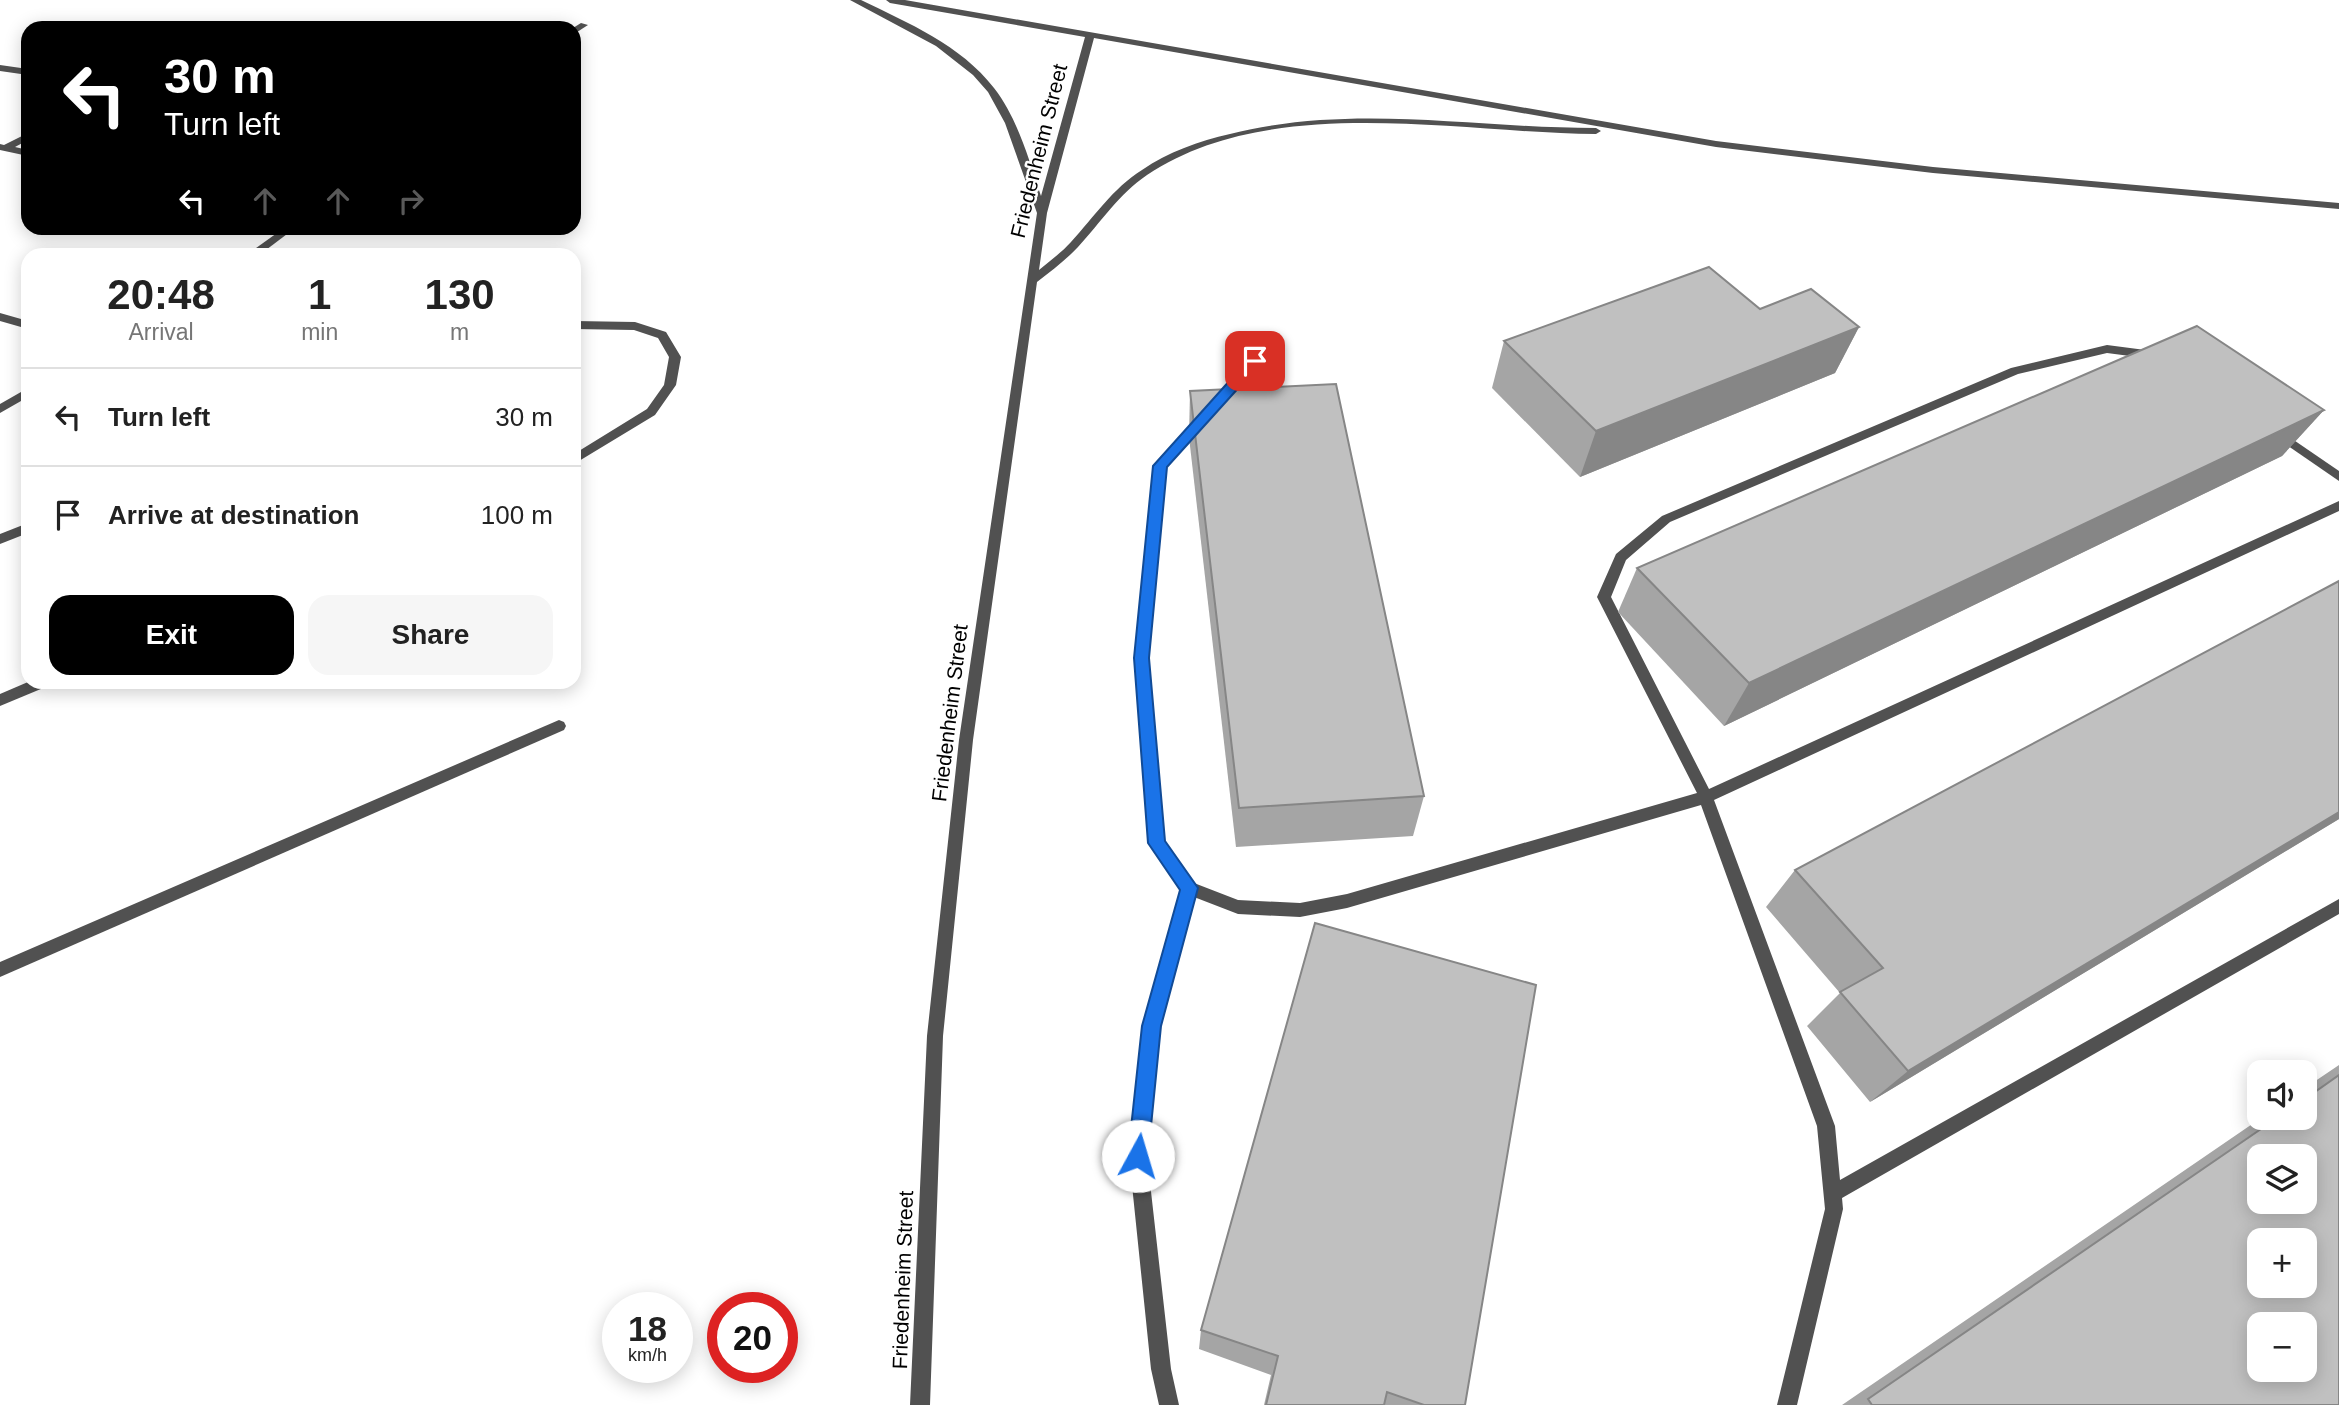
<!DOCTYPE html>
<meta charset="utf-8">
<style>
:root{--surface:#fff;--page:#f6f6f6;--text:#222;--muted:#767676;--line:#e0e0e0;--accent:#000}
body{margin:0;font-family:Helvetica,sans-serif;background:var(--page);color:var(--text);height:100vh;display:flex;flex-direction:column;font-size:26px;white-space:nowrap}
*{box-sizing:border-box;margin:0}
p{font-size:23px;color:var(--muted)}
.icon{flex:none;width:38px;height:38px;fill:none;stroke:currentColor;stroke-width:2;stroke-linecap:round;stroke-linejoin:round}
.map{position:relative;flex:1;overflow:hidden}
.side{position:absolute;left:21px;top:248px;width:560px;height:441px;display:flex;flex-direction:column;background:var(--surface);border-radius:21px;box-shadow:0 4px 18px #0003}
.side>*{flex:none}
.guide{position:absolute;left:21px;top:21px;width:560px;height:214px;border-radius:21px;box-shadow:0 4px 18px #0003;background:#000;color:#fff;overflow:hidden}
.fabs{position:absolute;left:2247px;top:1060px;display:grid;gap:14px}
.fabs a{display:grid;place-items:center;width:70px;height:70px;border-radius:14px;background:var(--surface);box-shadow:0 4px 18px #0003;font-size:35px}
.speed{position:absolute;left:602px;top:1292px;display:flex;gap:14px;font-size:35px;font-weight:700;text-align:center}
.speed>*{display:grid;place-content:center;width:91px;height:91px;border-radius:50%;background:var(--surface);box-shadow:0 4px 18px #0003;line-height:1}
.speed small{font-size:18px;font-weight:400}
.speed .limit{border:10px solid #d22;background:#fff;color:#111}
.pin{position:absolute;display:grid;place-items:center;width:60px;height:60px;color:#fff;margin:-30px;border-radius:14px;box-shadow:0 4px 10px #0006}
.me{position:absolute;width:77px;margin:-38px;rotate:6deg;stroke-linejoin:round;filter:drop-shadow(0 0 5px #0008)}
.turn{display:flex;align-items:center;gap:24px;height:147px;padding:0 28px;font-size:32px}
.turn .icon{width:91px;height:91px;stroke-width:2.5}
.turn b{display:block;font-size:49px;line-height:60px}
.lanes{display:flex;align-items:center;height:66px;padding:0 28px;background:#0003;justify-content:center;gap:35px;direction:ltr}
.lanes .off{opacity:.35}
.eta{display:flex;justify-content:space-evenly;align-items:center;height:119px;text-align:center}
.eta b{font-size:42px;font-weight:800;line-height:49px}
.cta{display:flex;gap:14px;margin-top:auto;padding:14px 28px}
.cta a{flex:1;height:80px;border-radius:21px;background:var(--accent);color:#fff;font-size:28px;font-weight:800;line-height:80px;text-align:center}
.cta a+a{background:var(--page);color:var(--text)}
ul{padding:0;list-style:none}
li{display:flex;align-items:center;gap:21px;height:98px;padding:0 28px;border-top:2px solid var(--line)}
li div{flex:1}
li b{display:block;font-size:26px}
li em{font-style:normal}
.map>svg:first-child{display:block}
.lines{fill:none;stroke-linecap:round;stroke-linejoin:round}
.service{fill:#515151;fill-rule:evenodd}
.tertiary{fill:#515151;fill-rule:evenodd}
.wall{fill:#a5a5a5}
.shaded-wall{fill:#868686}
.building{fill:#c0c0c0;stroke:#868686;stroke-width:2;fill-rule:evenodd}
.route{fill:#1a73e8;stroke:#114b97;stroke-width:2}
.labels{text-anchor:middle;stroke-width:5;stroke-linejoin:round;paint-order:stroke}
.street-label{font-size:21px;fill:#000;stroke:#fff}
</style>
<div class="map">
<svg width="2339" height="1405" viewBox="0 0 2339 1405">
<rect width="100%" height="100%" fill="#fff"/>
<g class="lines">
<g class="service">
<polygon points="581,23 588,25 574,34 573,28"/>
<polygon points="0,65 28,69 28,75 0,71"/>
<polygon points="28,133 28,140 15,147 28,150 28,156 0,150 0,144 4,145"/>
<polygon points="284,228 295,228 258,256 245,256"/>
<polygon points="0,313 28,321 28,329 0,321"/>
<polygon points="574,321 635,322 666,332 681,357 676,385 655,415 574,464 574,454 647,409 664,385 669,357 658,338 634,330 574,329"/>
<polygon points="2107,345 2153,351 2159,355 2153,359 2107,353 2018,374 1670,522 1626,560 1611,597 1709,789 2339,501 2339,511 1714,800 1835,1126 1840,1180 2339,899 2339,914 1842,1198 1843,1209 1797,1405 1777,1405 1825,1209 1817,1126 1701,805 1347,908 1300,917 1238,914 1194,897 1160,1026 1147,1156 1171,1369 1179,1405 1159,1405 1151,1369 1129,1156 1144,1026 1181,889 1148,843 1135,658 1154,466 1197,418 1205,418 1205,424 1166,467 1149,658 1163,841 1194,883 1238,900 1300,903 1347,894 1697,793 1597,597 1616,554 1662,516 2011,368"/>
<polygon points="1255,357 1259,358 1259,364 1221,406 1213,406 1213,400 1251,358"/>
<polygon points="28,388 28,397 0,413 0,404"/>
<polygon points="2279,430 2339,471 2339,481 2275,437 2273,434"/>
<polygon points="28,523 28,533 0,544 0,534"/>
<polygon points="28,682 50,682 48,686 0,706 0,694"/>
<polygon points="559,720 564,722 566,726 564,730 0,977 0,962"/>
</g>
<path class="tertiary" d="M850 0H861C908 23 961 45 994 88 1018 119 1029 160 1041 196L1085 37 890 3 886 0H905L1716 141 1933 167 2339 203V209L1933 173 1716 147 1094 38 1047 213 1039 270C1050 261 1062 252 1071 242 1094 217 1113 188 1142 170 1168 152 1199 141 1230 134 1353 103 1471 128 1596 128L1601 131 1596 134C1456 133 1271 92 1147 175 1119 194 1101 222 1078 247 1066 260 1051 271 1037 282L973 740 943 1036 930 1405H910L927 1036 959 740 1037 213 1005 123 988 92 973 75 936 46Z"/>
</g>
<g class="wall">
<polygon points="1760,309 1859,327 1835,373 1580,477 1492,388 1504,341"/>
<polygon points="1190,391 1424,796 1413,836 1236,847 1189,437"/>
<polygon points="2324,410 2282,456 1724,726 1618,612 1637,568"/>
<polygon points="2339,581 2339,819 1870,1102 1807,1026 1840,993 1766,907 1795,870"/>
<polygon points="2339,1065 2339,1405 1842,1405 2261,1118 2305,1118 2305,1088"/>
<polygon points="1201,1330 1465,1405 1264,1405 1271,1375 1199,1349"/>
</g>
<g class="shaded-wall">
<polygon points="1859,327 1835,373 1580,477 1596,431"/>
<polygon points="2324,410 2282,456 1724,726 1749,683"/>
<polygon points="2339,812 2339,819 1870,1102 1908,1071"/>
</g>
<g class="building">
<polygon points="1709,267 1760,309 1811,289 1859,327 1596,431 1504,341"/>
<polygon points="2197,326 2324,410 1749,683 1637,568"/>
<polygon points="1336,384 1424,796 1239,808 1190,391"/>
<polygon points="2339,581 2339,812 1908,1071 1840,992 1883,968 1795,870"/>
<polygon points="1315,923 1536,985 1465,1405 1424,1405 1387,1392 1384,1405 1266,1405 1278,1356 1201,1330"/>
<path d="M2339 1075V1405H1872L1868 1399 2277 1118H2305V1099ZM2259 1157H2305V1202H2259ZM2259 1241H2305V1286H2259ZM2259 1325H2305V1370H2259Z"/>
</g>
<polygon class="route" points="1255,357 1260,358 1260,364 1167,467 1149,658 1165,841 1198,888 1161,1026 1148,1156 1145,1163 1138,1166 1131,1163 1128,1156 1142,1026 1180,890 1148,843 1134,658 1153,466 1250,358"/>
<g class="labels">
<g class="street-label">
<text transform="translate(1039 151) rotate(-76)" y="7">Friedenheim Street</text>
<text transform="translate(950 713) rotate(-83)" y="7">Friedenheim Street</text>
<text transform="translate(903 1280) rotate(-88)" y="7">Friedenheim Street</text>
</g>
</g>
</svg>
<div class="fabs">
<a><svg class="icon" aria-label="sound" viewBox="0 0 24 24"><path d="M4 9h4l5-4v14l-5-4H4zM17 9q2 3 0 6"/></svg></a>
<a><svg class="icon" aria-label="layers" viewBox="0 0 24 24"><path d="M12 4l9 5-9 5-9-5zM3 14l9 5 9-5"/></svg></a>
<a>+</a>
<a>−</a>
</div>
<div class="speed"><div>18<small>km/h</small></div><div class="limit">20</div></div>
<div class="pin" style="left:1255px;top:361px;background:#d93025"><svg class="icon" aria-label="arrive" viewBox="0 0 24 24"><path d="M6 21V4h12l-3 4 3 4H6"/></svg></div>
<svg class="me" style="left:1138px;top:1156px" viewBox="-20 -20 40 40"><circle r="19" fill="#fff"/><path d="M0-13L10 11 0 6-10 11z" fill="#1a73e8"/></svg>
<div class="guide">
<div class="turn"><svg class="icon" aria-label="left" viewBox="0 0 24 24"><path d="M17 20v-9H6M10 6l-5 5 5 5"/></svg><div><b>30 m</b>Turn left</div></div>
<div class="lanes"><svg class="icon" aria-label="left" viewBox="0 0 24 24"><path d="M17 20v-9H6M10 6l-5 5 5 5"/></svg><svg class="icon off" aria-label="ahead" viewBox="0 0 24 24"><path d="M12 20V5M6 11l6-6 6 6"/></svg><svg class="icon off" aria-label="ahead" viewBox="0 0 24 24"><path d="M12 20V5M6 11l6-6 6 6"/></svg><svg class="icon off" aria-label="right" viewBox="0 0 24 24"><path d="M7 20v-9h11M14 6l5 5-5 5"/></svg></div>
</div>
<section class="side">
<div class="eta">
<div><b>20:48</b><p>Arrival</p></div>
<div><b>1</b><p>min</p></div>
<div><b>130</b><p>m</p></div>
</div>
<ul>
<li><svg class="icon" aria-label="left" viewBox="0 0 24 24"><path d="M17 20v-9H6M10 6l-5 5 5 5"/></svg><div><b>Turn left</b></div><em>30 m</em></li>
<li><svg class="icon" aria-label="arrive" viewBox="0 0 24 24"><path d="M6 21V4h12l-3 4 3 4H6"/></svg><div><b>Arrive at destination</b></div><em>100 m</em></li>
</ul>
<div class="cta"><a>Exit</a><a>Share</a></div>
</section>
</div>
